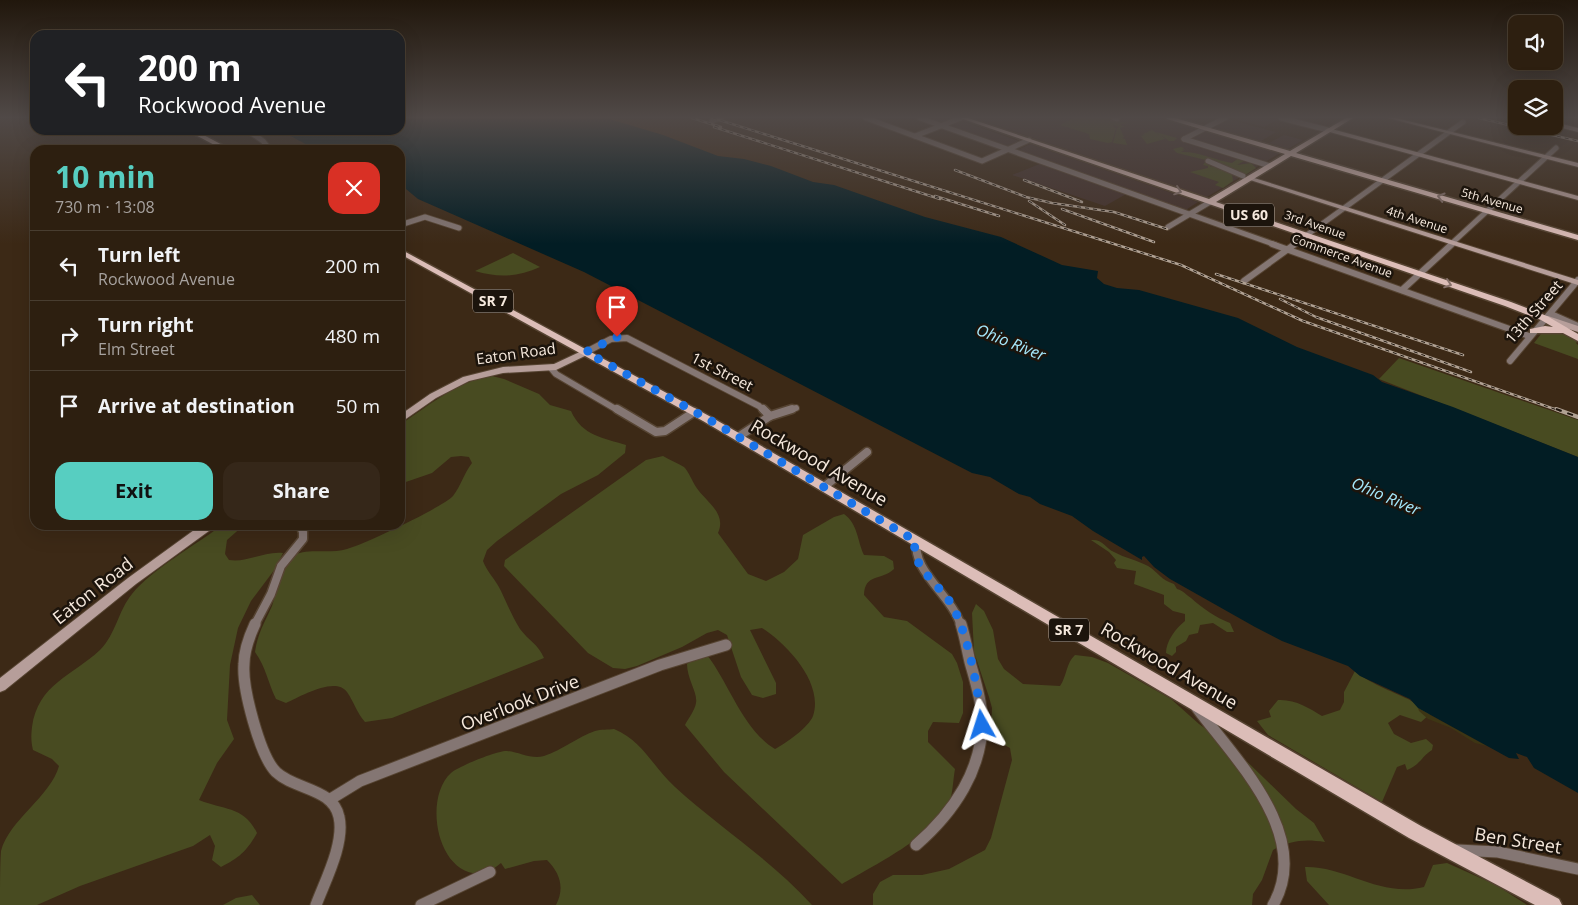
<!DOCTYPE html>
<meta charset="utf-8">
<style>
:root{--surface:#2d1f10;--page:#352719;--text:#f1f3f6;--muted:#a7a29f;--line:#483d30;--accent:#57cec1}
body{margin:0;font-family:"Open Sans",sans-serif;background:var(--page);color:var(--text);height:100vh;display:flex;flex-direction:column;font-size:19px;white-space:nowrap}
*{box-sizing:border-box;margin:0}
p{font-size:16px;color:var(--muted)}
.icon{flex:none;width:28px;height:28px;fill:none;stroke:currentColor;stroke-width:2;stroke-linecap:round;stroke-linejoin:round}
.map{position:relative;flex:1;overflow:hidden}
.side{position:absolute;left:30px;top:145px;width:375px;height:385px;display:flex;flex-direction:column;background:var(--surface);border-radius:15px;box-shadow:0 5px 20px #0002,0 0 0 1px var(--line)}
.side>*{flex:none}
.banner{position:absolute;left:30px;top:30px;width:375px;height:105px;border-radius:15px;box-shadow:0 5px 20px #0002,0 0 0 1px var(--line);background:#202124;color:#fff;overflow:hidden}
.tools{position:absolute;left:1508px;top:15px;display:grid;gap:10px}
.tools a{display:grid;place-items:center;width:55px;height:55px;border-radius:10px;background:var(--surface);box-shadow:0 5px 20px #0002,0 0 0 1px var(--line);font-size:25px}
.pin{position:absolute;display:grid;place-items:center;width:42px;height:42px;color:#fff;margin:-51px -21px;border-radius:50% 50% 50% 0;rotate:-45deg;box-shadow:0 0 5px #0007}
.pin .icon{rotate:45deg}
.me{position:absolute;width:55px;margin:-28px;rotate:354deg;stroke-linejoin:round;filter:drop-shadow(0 0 4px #0008)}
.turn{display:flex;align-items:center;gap:18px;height:105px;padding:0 25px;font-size:22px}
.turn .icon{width:65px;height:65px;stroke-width:2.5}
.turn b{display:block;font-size:35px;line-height:42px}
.round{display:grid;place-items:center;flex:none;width:52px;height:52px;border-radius:15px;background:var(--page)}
.overview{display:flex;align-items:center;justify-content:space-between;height:85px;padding:0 25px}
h1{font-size:30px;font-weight:700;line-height:38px;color:var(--accent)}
.cta{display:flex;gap:10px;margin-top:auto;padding:10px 25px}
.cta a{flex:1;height:58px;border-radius:15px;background:var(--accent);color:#111;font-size:20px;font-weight:700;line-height:58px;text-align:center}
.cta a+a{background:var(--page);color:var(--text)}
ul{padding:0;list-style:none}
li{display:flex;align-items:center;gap:15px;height:70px;padding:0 25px;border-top:1px solid var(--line)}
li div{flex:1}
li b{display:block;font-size:19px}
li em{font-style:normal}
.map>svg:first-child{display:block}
.education{fill:#43302a}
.green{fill:#484b21}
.sand{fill:#3d3514}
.water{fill:#021d24}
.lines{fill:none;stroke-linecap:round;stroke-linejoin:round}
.street-far3-casing{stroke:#564432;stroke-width:7}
.street-far2-casing{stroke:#564432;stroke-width:8}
.street-far1-casing{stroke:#564432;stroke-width:11}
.street-casing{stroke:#564432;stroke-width:13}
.secondary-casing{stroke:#564432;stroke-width:2}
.primary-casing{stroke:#564432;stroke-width:3}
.street-far3{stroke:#847673;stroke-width:5}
.street-far2{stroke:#847673;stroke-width:6}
.street-far1{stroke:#847673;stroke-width:8}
.street{stroke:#847673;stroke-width:11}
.secondary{fill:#b69e9a;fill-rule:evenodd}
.primary{fill:#dcbdb8;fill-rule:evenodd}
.rail-far1-casing{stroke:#b0a193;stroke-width:2.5}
.rail-casing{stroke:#b0a193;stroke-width:4}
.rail-far1{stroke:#1c140c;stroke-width:1;stroke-dasharray:4;stroke-linecap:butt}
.rail{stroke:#1c140c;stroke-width:2;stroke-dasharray:6;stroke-linecap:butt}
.oneway{stroke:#86716b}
.route{stroke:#1a73e8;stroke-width:9;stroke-dasharray:0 16.2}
.labels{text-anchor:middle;stroke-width:5;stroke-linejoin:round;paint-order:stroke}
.far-street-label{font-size:12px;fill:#f6e9dd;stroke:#1c140c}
.shield{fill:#1c140c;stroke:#b5a99e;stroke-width:1}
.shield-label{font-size:14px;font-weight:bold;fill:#f6e9dd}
.street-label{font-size:15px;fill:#f6e9dd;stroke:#1c140c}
.water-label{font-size:16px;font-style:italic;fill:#a6e9fd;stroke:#1c140c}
.near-street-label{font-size:18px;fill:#f6e9dd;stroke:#1c140c}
</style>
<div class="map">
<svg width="1578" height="905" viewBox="0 0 1578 905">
<rect width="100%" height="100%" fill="#3c2916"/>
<g class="education">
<polygon points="922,118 953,118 1019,141 1004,147"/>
<polygon points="975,118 1159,118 1280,153 1207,197"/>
<polygon points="1230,118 1273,118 1279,119 1264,127"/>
<polygon points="1228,119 1276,132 1261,141 1212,127"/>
<polygon points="1284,135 1303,140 1288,149 1269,143"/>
<polygon points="1030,144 1198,202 1184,211 1016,151"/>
<polygon points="1042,163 1128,193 1105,206 1012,175"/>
</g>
<g class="green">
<polygon points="1074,118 1112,118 1116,121 1129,123 1121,124 1122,126 1125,126 1120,128 1124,137 1122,138 1125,139 1127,145 1113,143 1117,128 1119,127 1114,125 1113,127 1116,128 1112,142 1108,143 1090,139 1089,134 1060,125"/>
<polygon points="1152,130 1159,135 1156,132 1177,138 1174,141 1169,141 1161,135 1165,139 1147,144 1141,136 1145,135 1139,133 1143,134"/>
<path d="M1181 147 1184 148 1182 150 1186 149 1181 152C1197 151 1215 160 1232 163L1240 157 1244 158V161L1237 165 1251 163 1256 168 1245 175 1232 171 1226 165 1177 153 1173 149Z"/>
<polygon points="1206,161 1212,165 1210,167 1214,166 1232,174 1233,181 1223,188 1215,185 1219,182 1190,172 1208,168 1208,166 1203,165"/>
<path d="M513 253 540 267C519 277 498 278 475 271Z"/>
<polygon points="1546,332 1566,334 1578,341 1576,343 1578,345 1578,359 1534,343 1541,334"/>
<polygon points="1399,358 1578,420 1578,457 1379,379"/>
<path d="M488 375 504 379 539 394 550 405 571 411C582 436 604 438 626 445L625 453 598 475 561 494 497 541 487 550 483 561C487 572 496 580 501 591 507 604 512 616 520 629 529 641 538 644 544 658L392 718 365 722C357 713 354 702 347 692 335 676 300 697 286 703L276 699C268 683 266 667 255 652 258 632 264 624 272 606 277 592 281 564 295 555 306 548 332 554 347 549 365 544 443 507 453 496 461 486 464 473 472 463L469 457 461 456 451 457 432 473 400 484V425C430 404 453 386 488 375Z"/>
<path d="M663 456C669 460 678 463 684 467 689 472 692 481 696 487 706 502 727 513 718 533L748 574 766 581 784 572 798 559 803 535 834 517 844 514C858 524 857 540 864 555L884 556 893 561 894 569C881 581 865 573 864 595L884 617 907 621 952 654 957 663 963 682V713L959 723 933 722 928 731V742L955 769C953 780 953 793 949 804 940 832 868 869 842 884L724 772 685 725C688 719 695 710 696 703 698 693 687 679 687 664L696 656 707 655C729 683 743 730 775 749 785 744 809 727 813 716 824 683 787 644 762 628L750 630 776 683V694L763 698 752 695 741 677 727 635 718 630 707 633 682 647 637 666 625 669 613 668 588 653 504 566 505 560 646 460Z"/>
<path d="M222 525H244L227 540 225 554 229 560C247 563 264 551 283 553L275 569 251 601 238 628 230 665 227 720 234 739 217 763 199 800C223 810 244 806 257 833 247 851 239 858 221 867L212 860 215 846 210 835 193 846 80 886 37 905H0C0 890 0 865 1 851 9 820 51 796 59 766L52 759 33 750C31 742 31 736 32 727 38 684 72 676 100 650 116 634 118 611 132 594 152 569 196 545 222 525Z"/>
<path d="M1091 540C1103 539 1105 548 1114 552 1125 558 1137 560 1148 566 1159 573 1161 580 1174 584L1177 589C1184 591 1185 594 1191 598 1201 607 1216 618 1230 623L1234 632H1227L1213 623 1200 625 1198 633 1189 635 1186 641 1176 647V652L1172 656 1166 653C1166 641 1176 628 1185 621V614L1173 611 1164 604V595L1134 584 1136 571 1117 568 1114 563 1116 560 1109 552Z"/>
<path d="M976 604 984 611 993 630 998 659 1004 669 1023 684 1060 686C1067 676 1066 663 1075 655L1092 657 1108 663 1171 699 1199 724 1234 749 1296 809 1314 823 1325 842C1305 839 1291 840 1273 850L1262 880 1253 894 1252 905H873V894L880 882 893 875H922L949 869 985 850 991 838 1012 760 1010 748 997 741 991 731 992 708 989 697 974 652 972 613Z"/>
<path d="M1355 671C1367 682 1393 692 1408 699 1416 703 1422 710 1430 714L1421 722 1400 715 1388 723 1394 734 1411 743 1426 739 1433 745 1432 750C1421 757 1420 765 1407 770L1405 764 1397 767 1382 802 1268 735 1257 721 1271 717 1269 711 1278 700C1295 699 1309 708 1322 716L1340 710 1344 702V692Z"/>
<path d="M614 729C644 742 652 766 675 787 720 828 770 859 812 905H556C565 888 560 873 547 860L534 861 505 869 501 863C497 866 490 872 485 873 438 881 422 799 451 773 457 767 498 750 507 751 519 752 532 760 544 756 562 750 578 737 595 731 601 729 608 730 614 729Z"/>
<path d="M1447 863 1496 885 1527 905H1329L1307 881 1305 867C1346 866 1380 898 1424 887L1433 865Z"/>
<polygon points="252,895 260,905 223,905 236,898"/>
</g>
<polygon class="sand" points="1418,708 1487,746 1475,743 1451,728 1428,719 1419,711"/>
<polygon class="water" points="400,118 606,118 663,135 718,156 744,159 771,166 813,182 834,185 925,217 1001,237 1062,265 1098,271 1097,278 1104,284 1117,288 1139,290 1238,318 1297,347 1373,375 1382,382 1453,407 1578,457 1578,793 1534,768 1527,757 1516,753 1519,759 1509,758 1418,708 1410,699 1360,676 1348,666 1282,641 1255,627 1170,579 1154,567 1144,556 1142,557 1142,560 1093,531 1072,516 1040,504 1030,497 1019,494 990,477 972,473 584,272 418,199 400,184 400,150 317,150 279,130 400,130"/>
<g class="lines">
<g class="street-far3-casing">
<g id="street-far3">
<polyline points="866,118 982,161 1029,140"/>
<polyline points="920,118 1276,245"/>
<polyline points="1114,118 1117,119"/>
<polyline points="1281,118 1328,130"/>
<polyline points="712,121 721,118"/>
<polyline points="247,130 263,141 270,150"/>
<polyline points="915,136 961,118"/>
<polyline points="1184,139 1270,166"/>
<polyline points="1184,139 1225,118"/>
<polyline points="1208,161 1243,176"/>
<polyline points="400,225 425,217 459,228"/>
<polyline points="1168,227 1210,202"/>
<polyline points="1293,245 1463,122"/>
<polyline points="1450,245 1556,148"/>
</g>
</g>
<g class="street-far2-casing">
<g id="street-far2">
<polyline points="1272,244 1529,336"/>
<polyline points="1244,281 1295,244"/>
<polyline points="1402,290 1452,244"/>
<polyline points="1551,314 1578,326"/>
<polyline points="586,352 611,339 627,338 759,406 764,411"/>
<polyline points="1510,361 1578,280"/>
<polyline points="551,368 556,374 619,411"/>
<polyline points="787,411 796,408"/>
</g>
</g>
<g class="street-far1-casing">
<g id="street-far1">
<polyline points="617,409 656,432 665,431 694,412"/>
<polyline points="770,416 792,409"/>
<polyline points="738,437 770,416 763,409"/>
<polyline points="824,487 867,452"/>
<path d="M917 541C911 571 952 595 961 626"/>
<polyline points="254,626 271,594 281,566 303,539 303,532 300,525"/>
</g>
</g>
<g class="street-casing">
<g id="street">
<path d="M255 624C249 637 244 650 244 664 242 688 260 756 276 772 295 790 333 788 339 817 345 843 325 881 316 905"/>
<path d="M1197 708C1236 760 1313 836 1273 905"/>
<polyline points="329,800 360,781 660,665 726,645"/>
<path d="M916 845C953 813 984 769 982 717 981 698 975 680 970 662 967 649 965 637 961 624"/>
<polyline points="1457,850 1498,852 1578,869"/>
<polyline points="421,905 490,872"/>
</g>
</g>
<g class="secondary-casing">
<g id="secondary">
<polygon points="1388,118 1396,118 1578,163 1578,167"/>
<polygon points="1554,122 1578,128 1578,132 1554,126"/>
<polygon points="1328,128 1578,196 1578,200 1326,131 1325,130"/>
<polygon points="1247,177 1251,177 1578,280 1578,285 1247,179"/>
<polygon points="1542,316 1548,316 1578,326 1578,332 1542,320"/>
<polygon points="586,349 589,350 590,352 589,354 556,370 503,373 469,381 436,398 400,423 400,415 430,394 463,377 503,367 554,364"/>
<polygon points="201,525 214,525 213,528 136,584 5,690 0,692 0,678 128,578"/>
</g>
</g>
<g class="primary-casing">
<g id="primary">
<polygon points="960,118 968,118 1209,199 1285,154 1167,119 1166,118 1175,118 1290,151 1346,118 1353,118 1296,153 1578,235 1578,240 1291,156 1216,202 1511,302 1547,316 1578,334 1578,341 1563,333 1530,333 1530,329 1545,326 1553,327 1541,320 1505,306"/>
<polygon points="186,130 194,130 232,150 224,150"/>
<polygon points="400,249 711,417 1421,826 1559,899 1562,905 1535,905 1409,838 703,421 400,254"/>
</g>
</g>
<use href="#street-far3" class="street-far3"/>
<use href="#street-far2" class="street-far2"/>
<use href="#street-far1" class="street-far1"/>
<use href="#street" class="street"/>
<use href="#secondary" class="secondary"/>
<use href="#primary" class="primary"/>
<g class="rail-far1-casing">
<g id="rail-far1">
<polyline points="692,118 721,127"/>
<polyline points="713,118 1181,265 1303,321 1560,411"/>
<polyline points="1479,118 1578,141"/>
<polyline points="714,127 940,199"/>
<polyline points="955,170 1026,197 1052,203 1114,212 1167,229"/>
<polyline points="1024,180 1082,202"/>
<polyline points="935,196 999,216"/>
<polyline points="1029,201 1065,225"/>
<polyline points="1062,209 1154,242"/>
<polyline points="1216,274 1463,355"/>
<polyline points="1280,299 1316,317 1471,372"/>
</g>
</g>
<g class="rail-casing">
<polyline id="rail" points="1556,409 1578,417"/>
</g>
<use href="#rail-far1" class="rail-far1"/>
<use href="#rail" class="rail"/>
</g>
<defs><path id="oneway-chevron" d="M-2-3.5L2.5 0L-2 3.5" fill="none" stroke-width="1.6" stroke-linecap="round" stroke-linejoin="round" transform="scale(1.25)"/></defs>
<g class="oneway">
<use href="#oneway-chevron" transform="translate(1178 191) rotate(19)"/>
<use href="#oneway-chevron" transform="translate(1441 197) rotate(-164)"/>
<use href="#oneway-chevron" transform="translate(1448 284) rotate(19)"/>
</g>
<linearGradient id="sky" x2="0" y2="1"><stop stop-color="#21170c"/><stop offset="0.48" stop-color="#504947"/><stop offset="1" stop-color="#504947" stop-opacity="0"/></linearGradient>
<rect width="1578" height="244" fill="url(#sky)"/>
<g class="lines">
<path class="route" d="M617 337 586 352 708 419 916 541C908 562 937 584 948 599 968 628 978 690 982 725"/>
</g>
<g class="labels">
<g class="far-street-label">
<text transform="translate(1492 201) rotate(16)" y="4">5th Avenue</text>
<text transform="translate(1417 220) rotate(18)" y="4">4th Avenue</text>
<text transform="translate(1315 225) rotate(19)" y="4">3rd Avenue</text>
<text transform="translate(1342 256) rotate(20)" y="4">Commerce Avenue</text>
</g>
<g class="shield">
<rect x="1224" y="203.5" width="50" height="23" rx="4"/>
<rect x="473" y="289.5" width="40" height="23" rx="4"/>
<rect x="1049" y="618.5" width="40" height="23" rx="4"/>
</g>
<g class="shield-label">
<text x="1249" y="220">US 60</text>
<text x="493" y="306">SR 7</text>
<text x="1069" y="635">SR 7</text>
</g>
<g class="street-label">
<text transform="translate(1534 312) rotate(-49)" y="5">13th Street</text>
<text transform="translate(516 354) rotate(-8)" y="5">Eaton Road</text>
<text transform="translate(722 372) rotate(27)" y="5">1st Street</text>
</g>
<g class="water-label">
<text transform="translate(1011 342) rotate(22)" y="6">Ohio River</text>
<text transform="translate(1386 496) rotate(23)" y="6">Ohio River</text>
</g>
<g class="near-street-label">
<text transform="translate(819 463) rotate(30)" y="6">Rockwood Avenue</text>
<text transform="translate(93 591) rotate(-38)" y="6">Eaton Road</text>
<text transform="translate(1169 666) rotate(30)" y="6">Rockwood Avenue</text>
<text transform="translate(520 703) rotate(-21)" y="6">Overlook Drive</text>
<text transform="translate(1518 841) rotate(9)" y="6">Ben Street</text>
</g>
</g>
</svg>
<div class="tools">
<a><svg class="icon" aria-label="sound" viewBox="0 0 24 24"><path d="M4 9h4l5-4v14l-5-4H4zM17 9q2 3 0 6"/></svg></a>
<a><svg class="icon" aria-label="layers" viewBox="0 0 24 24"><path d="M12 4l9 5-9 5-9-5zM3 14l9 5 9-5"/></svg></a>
</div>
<div class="pin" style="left:617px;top:337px;background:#d93025"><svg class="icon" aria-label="arrive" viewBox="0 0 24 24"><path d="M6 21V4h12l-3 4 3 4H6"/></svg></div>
<svg class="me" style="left:982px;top:725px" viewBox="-20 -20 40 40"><path d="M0-17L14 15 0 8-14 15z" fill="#1a73e8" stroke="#fff" stroke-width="4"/></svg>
<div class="banner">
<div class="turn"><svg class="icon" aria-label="left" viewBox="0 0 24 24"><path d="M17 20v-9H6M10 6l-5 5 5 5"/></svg><div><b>200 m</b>Rockwood Avenue</div></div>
</div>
<section class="side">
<div class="overview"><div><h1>10 min</h1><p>730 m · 13:08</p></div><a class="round" style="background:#d93025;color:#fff"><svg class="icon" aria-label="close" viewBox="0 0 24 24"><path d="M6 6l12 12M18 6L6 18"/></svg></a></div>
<ul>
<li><svg class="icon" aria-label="left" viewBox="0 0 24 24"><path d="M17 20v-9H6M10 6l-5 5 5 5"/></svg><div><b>Turn left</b><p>Rockwood Avenue</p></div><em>200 m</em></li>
<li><svg class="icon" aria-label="right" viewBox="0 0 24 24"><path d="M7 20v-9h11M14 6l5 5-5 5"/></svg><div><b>Turn right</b><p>Elm Street</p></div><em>480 m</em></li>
<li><svg class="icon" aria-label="arrive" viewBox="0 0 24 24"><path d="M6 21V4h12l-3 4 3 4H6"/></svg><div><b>Arrive at destination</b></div><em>50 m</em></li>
</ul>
<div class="cta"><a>Exit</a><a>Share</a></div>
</section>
</div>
